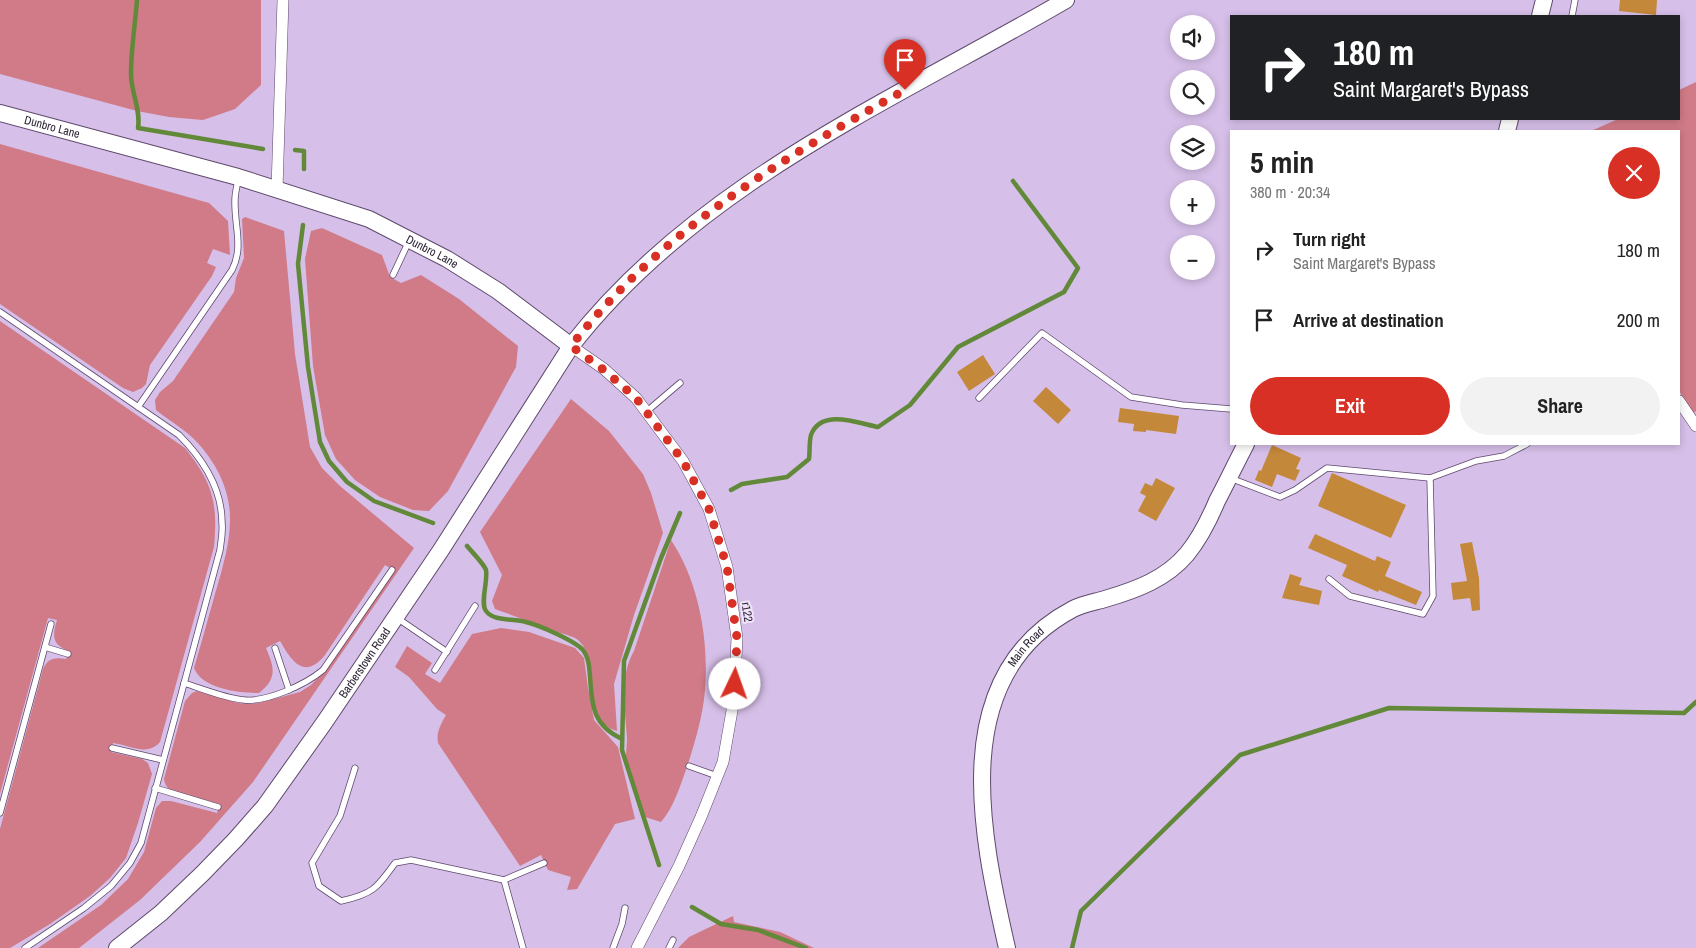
<!DOCTYPE html>
<meta charset="utf-8">
<style>
:root{--surface:#fff;--page:#f2f2f2;--text:#222;--muted:#767676;--accent:#d93025}
body{margin:0;font-family:"Archivo Narrow",sans-serif;background:var(--page);color:var(--text);height:100vh;display:flex;flex-direction:column;font-size:19px;white-space:nowrap}
*{box-sizing:border-box;margin:0}
p{font-size:16px;color:var(--muted)}
.icon{flex:none;width:28px;height:28px;fill:none;stroke:currentColor;stroke-width:2;stroke-linecap:round;stroke-linejoin:round}
.map{position:relative;flex:1;overflow:hidden}
.sheet{position:absolute;left:1230px;top:130px;width:450px;height:315px;display:flex;flex-direction:column;background:var(--surface);border-radius:0px;box-shadow:0 2px 8px #0003}
.sheet>*{flex:none}
.top-card{position:absolute;left:1230px;top:15px;width:450px;height:105px;border-radius:0px;box-shadow:0 2px 8px #0003;background:#202124;color:#fff;overflow:hidden}
.buttons{position:absolute;left:1170px;top:15px;display:grid;gap:10px}
.buttons a{display:grid;place-items:center;width:45px;height:45px;border-radius:50%;background:var(--surface);box-shadow:0 2px 8px #0003;font-size:25px}
.pin{position:absolute;display:grid;place-items:center;width:42px;height:42px;color:#fff;margin:-51px -21px;border-radius:50% 50% 50% 0;rotate:-45deg;box-shadow:0 0 5px #0007}
.pin .icon{rotate:45deg}
.me{position:absolute;width:55px;margin:-28px;rotate:3deg;stroke-linejoin:round;filter:drop-shadow(0 0 4px #0008)}
.turn{display:flex;align-items:center;gap:18px;height:105px;padding:0 20px;font-size:22px}
.turn .icon{width:65px;height:65px;stroke-width:2.5}
.turn b{display:block;font-size:35px;line-height:42px}
.round{display:grid;place-items:center;flex:none;width:52px;height:52px;border-radius:26px;background:var(--page)}
.summary{display:flex;align-items:center;justify-content:space-between;height:85px;padding:0 20px}
h1{font-size:30px;font-weight:800;line-height:38px}
.action{display:flex;gap:10px;margin-top:auto;padding:10px 20px}
.action a{flex:1;height:58px;border-radius:30px;background:var(--accent);color:#fff;font-size:20px;font-weight:800;line-height:58px;text-align:center}
.action a+a{background:var(--page);color:var(--text)}
ul{padding:0;list-style:none}
li{display:flex;align-items:center;gap:15px;height:70px;padding:0 20px}
li div{flex:1}
li b{display:block;font-size:19px}
li em{font-style:normal}
.map>svg:first-child{display:block}
.green{fill:#d07b87}
.lines{fill:none;stroke-linecap:round;stroke-linejoin:round}
.stream{stroke:#628939;stroke-width:4.5}
.building{fill:#c3883a}
.lane-casing{stroke:#5e496c;stroke-width:7}
.street-casing{stroke:#5e496c;stroke-width:12}
.secondary-casing{stroke:#5e496c;stroke-width:18}
.lane{stroke:#fff;stroke-width:5.5}
.street{stroke:#fff;stroke-width:11}
.secondary{stroke:#fff;stroke-width:16}
.route{stroke:#d93025;stroke-width:9;stroke-dasharray:0 16.2}
.labels{text-anchor:middle;stroke-width:4;stroke-linejoin:round;paint-order:stroke}
.street-label{font-size:12px;fill:#2d2434;stroke:#f1e5fa}
</style>
<div class="map">
<svg width="1696" height="948" viewBox="0 0 1696 948">
<rect width="100%" height="100%" fill="#d6bfe8"/>
<g class="green">
<polygon points="0,0 261,0 261,85 235,109 203,120 169,117 137,111 0,74"/>
<polygon points="1696,82 1696,411 1694,413 1679,391 1679,131 1591,131 1618,119 1679,119 1679,90"/>
<polygon points="0,144 209,203 228,221 230,255 213,249 207,263 216,267 212,276 150,365 146,384 142,388 133,392 123,388 0,304"/>
<path d="M245 217 284 231 295 354 310 447 322 468 340 486 414 548 253 782 200 842 140 900 79 948H38L101 905 128 879 144 852 156 808 162 801H171L217 813 220 804 174 792C168 789 165 786 164 779L185 701 192 693 197 691 238 703 249 704 259 703 300 692 311 685 330 665 393 570 385 565 325 655C304 681 291 660 280 641L266 648C274 667 278 678 259 693 239 693 202 689 194 668 201 644 208 619 215 594 231 539 243 499 203 449 190 432 172 423 156 410L155 400 160 392 173 381 234 292 236 278 244 258 242 219Z"/>
<polygon points="322,228 382,255 390,277 401,283 421,275 459,299 518,346 516,367 448,491 429,511 413,510 380,497 355,480 336,459 325,435 313,366 305,259 311,231"/>
<path d="M0 321 185 448C213 483 218 503 214 547L160 742C147 757 130 745 113 743L111 752 142 759 148 763 152 774 138 823 126 858 110 878 90 896 50 924 10 948H0V829L43 669C48 658 55 657 66 659L69 651C52 644 52 637 57 620L48 618 0 794Z"/>
<path d="M571 399 609 431 643 474 651 493 663 533 634 615 614 684 617 731C579 720 603 662 578 640 573 636 563 634 557 632 536 624 515 616 495 609L492 601 502 575 480 532Z"/>
<path d="M671 540C699 582 709 640 705 690 703 716 695 742 687 767 680 786 674 807 661 822L645 817C639 800 628 774 626 757 626 751 627 744 627 738 625 709 619 677 634 651Z"/>
<path d="M501 628 529 632 575 648 584 658 588 688 594 720 618 747 635 819 615 824 577 889 567 890 571 877 548 870 541 855 520 866 438 743C436 732 441 724 446 715L437 709 409 677 395 667 407 646 432 663 425 674 440 683 472 634Z"/>
<polygon points="733,916 734,922 780,932 814,948 678,948 689,937"/>
</g>
<g class="lines">
<g class="stream">
<path d="M137 0C135 25 131 50 131 74 131 93 141 109 138 128L263 149"/>
<polyline points="295,150 304,151 304,169"/>
<polyline points="303,225 298,264 308,367 320,442 329,461 347,482 374,501 433,523"/>
<path d="M731 490 742 484 787 477 809 459C810 452 809 442 811 435 821 408 858 423 878 427L910 405 958 347 1064 292 1078 268 1013 181"/>
<path d="M467 546C472 552 484 564 486 570 488 581 480 603 486 611 494 622 514 618 526 622 539 625 575 641 583 650 589 658 589 666 590 676 592 705 592 725 622 739"/>
<polyline points="659,865 622,750 624,661 661,558 680,513"/>
<polyline points="692,907 721,924 758,930 806,948"/>
<polyline points="1072,948 1081,911 1240,755 1389,708 1684,713 1696,702"/>
</g>
</g>
<g class="building">
<polygon points="1620,0 1657,0 1656,15 1619,11"/>
<polygon points="983,355 995,374 969,391 957,372"/>
<polygon points="1046,387 1071,410 1058,424 1033,401"/>
<polygon points="1120,408 1179,416 1176,434 1146,430 1146,432 1133,431 1134,424 1118,422"/>
<polygon points="1272,445 1301,458 1296,469 1300,470 1295,481 1277,474 1272,487 1255,480 1259,470 1261,471"/>
<polygon points="1332,473 1406,505 1391,538 1318,506"/>
<polygon points="1156,478 1175,488 1156,521 1138,511 1146,496 1140,493 1145,483 1152,486"/>
<polygon points="1315,534 1375,561 1377,556 1391,562 1385,576 1422,592 1416,605 1379,590 1378,592 1342,576 1347,565 1308,548"/>
<polygon points="1472,542 1479,578 1480,610 1472,611 1470,598 1453,600 1451,583 1467,581 1460,544"/>
<polygon points="1290,574 1302,578 1299,585 1322,591 1319,605 1282,598"/>
</g>
<g class="lines">
<g class="lane-casing">
<g id="lane">
<polyline points="1572,16 1575,0"/>
<polyline points="393,275 409,241"/>
<path d="M0 312 179 435C202 458 222 488 222 523 223 532 221 541 220 550L141 843 130 863 111 886 84 908 25 948"/>
<polyline points="979,398 1042,333 1131,397 1182,405 1231,409"/>
<path d="M138 407 232 270C244 247 234 225 235 200 235 193 237 186 238 180"/>
<polyline points="646,412 680,383"/>
<polyline points="1230,478 1280,497 1295,490 1327,468 1430,478 1476,461 1504,456 1527,444"/>
<polyline points="1329,579 1350,596 1423,614 1433,596 1430,478"/>
<polyline points="397,618 447,652"/>
<polyline points="45,647 68,654"/>
<polyline points="275,648 289,690"/>
<polyline points="435,670 475,606"/>
<path d="M184 683C203 689 224 698 244 700 267 702 305 685 323 670L392 570"/>
<polyline points="112,748 163,760"/>
<polyline points="689,766 717,776"/>
<path d="M355 768 340 816 312 863 319 886 341 901C373 894 377 888 395 863L411 860 504 880 523 948"/>
<polyline points="155,788 218,807"/>
<polyline points="0,813 51,624"/>
<polyline points="504,880 544,863"/>
<polyline points="613,948 622,924 625,908"/>
<polyline points="669,948 673,940"/>
</g>
</g>
<g class="street-casing">
<g id="street">
<polyline points="277,189 283,0"/>
<polyline points="571,346 604,369 636,398 683,461 709,509 727,567 737,638 734,699 723,762 701,817 679,866 637,948"/>
<polyline points="1679,401 1696,426"/>
</g>
</g>
<g class="secondary-casing">
<g id="secondary">
<polyline points="1540,16 1544,0"/>
<path id="s1" d="M0 113 238 177 369 219 447 259 498 291 571 346"/>
<polyline points="1507,131 1510,119"/>
<path id="s2" d="M117 948 161 913 202 874 236 839 265 806 324 723 441 550 571 346C698 183 892 101 1066 0"/>
<path id="s3" d="M1007 948C981 834 946 676 1073 609 1083 604 1095 602 1105 599 1136 590 1166 579 1187 554 1200 538 1209 520 1217 501 1227 482 1236 463 1246 444"/>
</g>
</g>
<use href="#lane" class="lane"/>
<use href="#street" class="street"/>
<use href="#secondary" class="secondary"/>
</g>
<g class="lines">
<path class="route" d="M735 684 737 638 727 567 709 509 683 461 636 398 604 370 571 346C661 231 779 160 905 90"/>
</g>
<g class="labels">
<g class="street-label">
<text dy="4" stroke="none"><textPath href="#s1" startOffset="54">Dunbro Lane</textPath></text>
<text dy="4" stroke="none"><textPath href="#s1" startOffset="455">Dunbro Lane</textPath></text>
<text transform="translate(747 612) rotate(82)" y="4">r122</text>
<text dy="4" stroke="none"><textPath href="#s3" startOffset="314">Main Road</textPath></text>
<text dy="4" stroke="none"><textPath href="#s2" startOffset="380">Barberstown Road</textPath></text>
</g>
</g>
</svg>
<div class="buttons">
<a><svg class="icon" aria-label="sound" viewBox="0 0 24 24"><path d="M4 9h4l5-4v14l-5-4H4zM17 9q2 3 0 6"/></svg></a>
<a><svg class="icon" aria-label="search" viewBox="0 0 24 24"><circle cx="10" cy="10" r="6"/><path d="M15 15l6 6"/></svg></a>
<a><svg class="icon" aria-label="layers" viewBox="0 0 24 24"><path d="M12 4l9 5-9 5-9-5zM3 14l9 5 9-5"/></svg></a>
<a>+</a>
<a>−</a>
</div>
<div class="pin" style="left:905px;top:90px;background:#d93025"><svg class="icon" aria-label="arrive" viewBox="0 0 24 24"><path d="M6 21V4h12l-3 4 3 4H6"/></svg></div>
<svg class="me" style="left:735px;top:684px" viewBox="-20 -20 40 40"><circle r="19" fill="#fff"/><path d="M0-13L10 11 0 6-10 11z" fill="#d93025"/></svg>
<div class="top-card">
<div class="turn"><svg class="icon" aria-label="right" viewBox="0 0 24 24"><path d="M7 20v-9h11M14 6l5 5-5 5"/></svg><div><b>180 m</b>Saint Margaret's Bypass</div></div>
</div>
<section class="sheet">
<div class="summary"><div><h1>5 min</h1><p>380 m · 20:34</p></div><a class="round" style="background:#d93025;color:#fff"><svg class="icon" aria-label="close" viewBox="0 0 24 24"><path d="M6 6l12 12M18 6L6 18"/></svg></a></div>
<ul>
<li><svg class="icon" aria-label="right" viewBox="0 0 24 24"><path d="M7 20v-9h11M14 6l5 5-5 5"/></svg><div><b>Turn right</b><p>Saint Margaret's Bypass</p></div><em>180 m</em></li>
<li><svg class="icon" aria-label="arrive" viewBox="0 0 24 24"><path d="M6 21V4h12l-3 4 3 4H6"/></svg><div><b>Arrive at destination</b></div><em>200 m</em></li>
</ul>
<div class="action"><a>Exit</a><a>Share</a></div>
</section>
</div>
